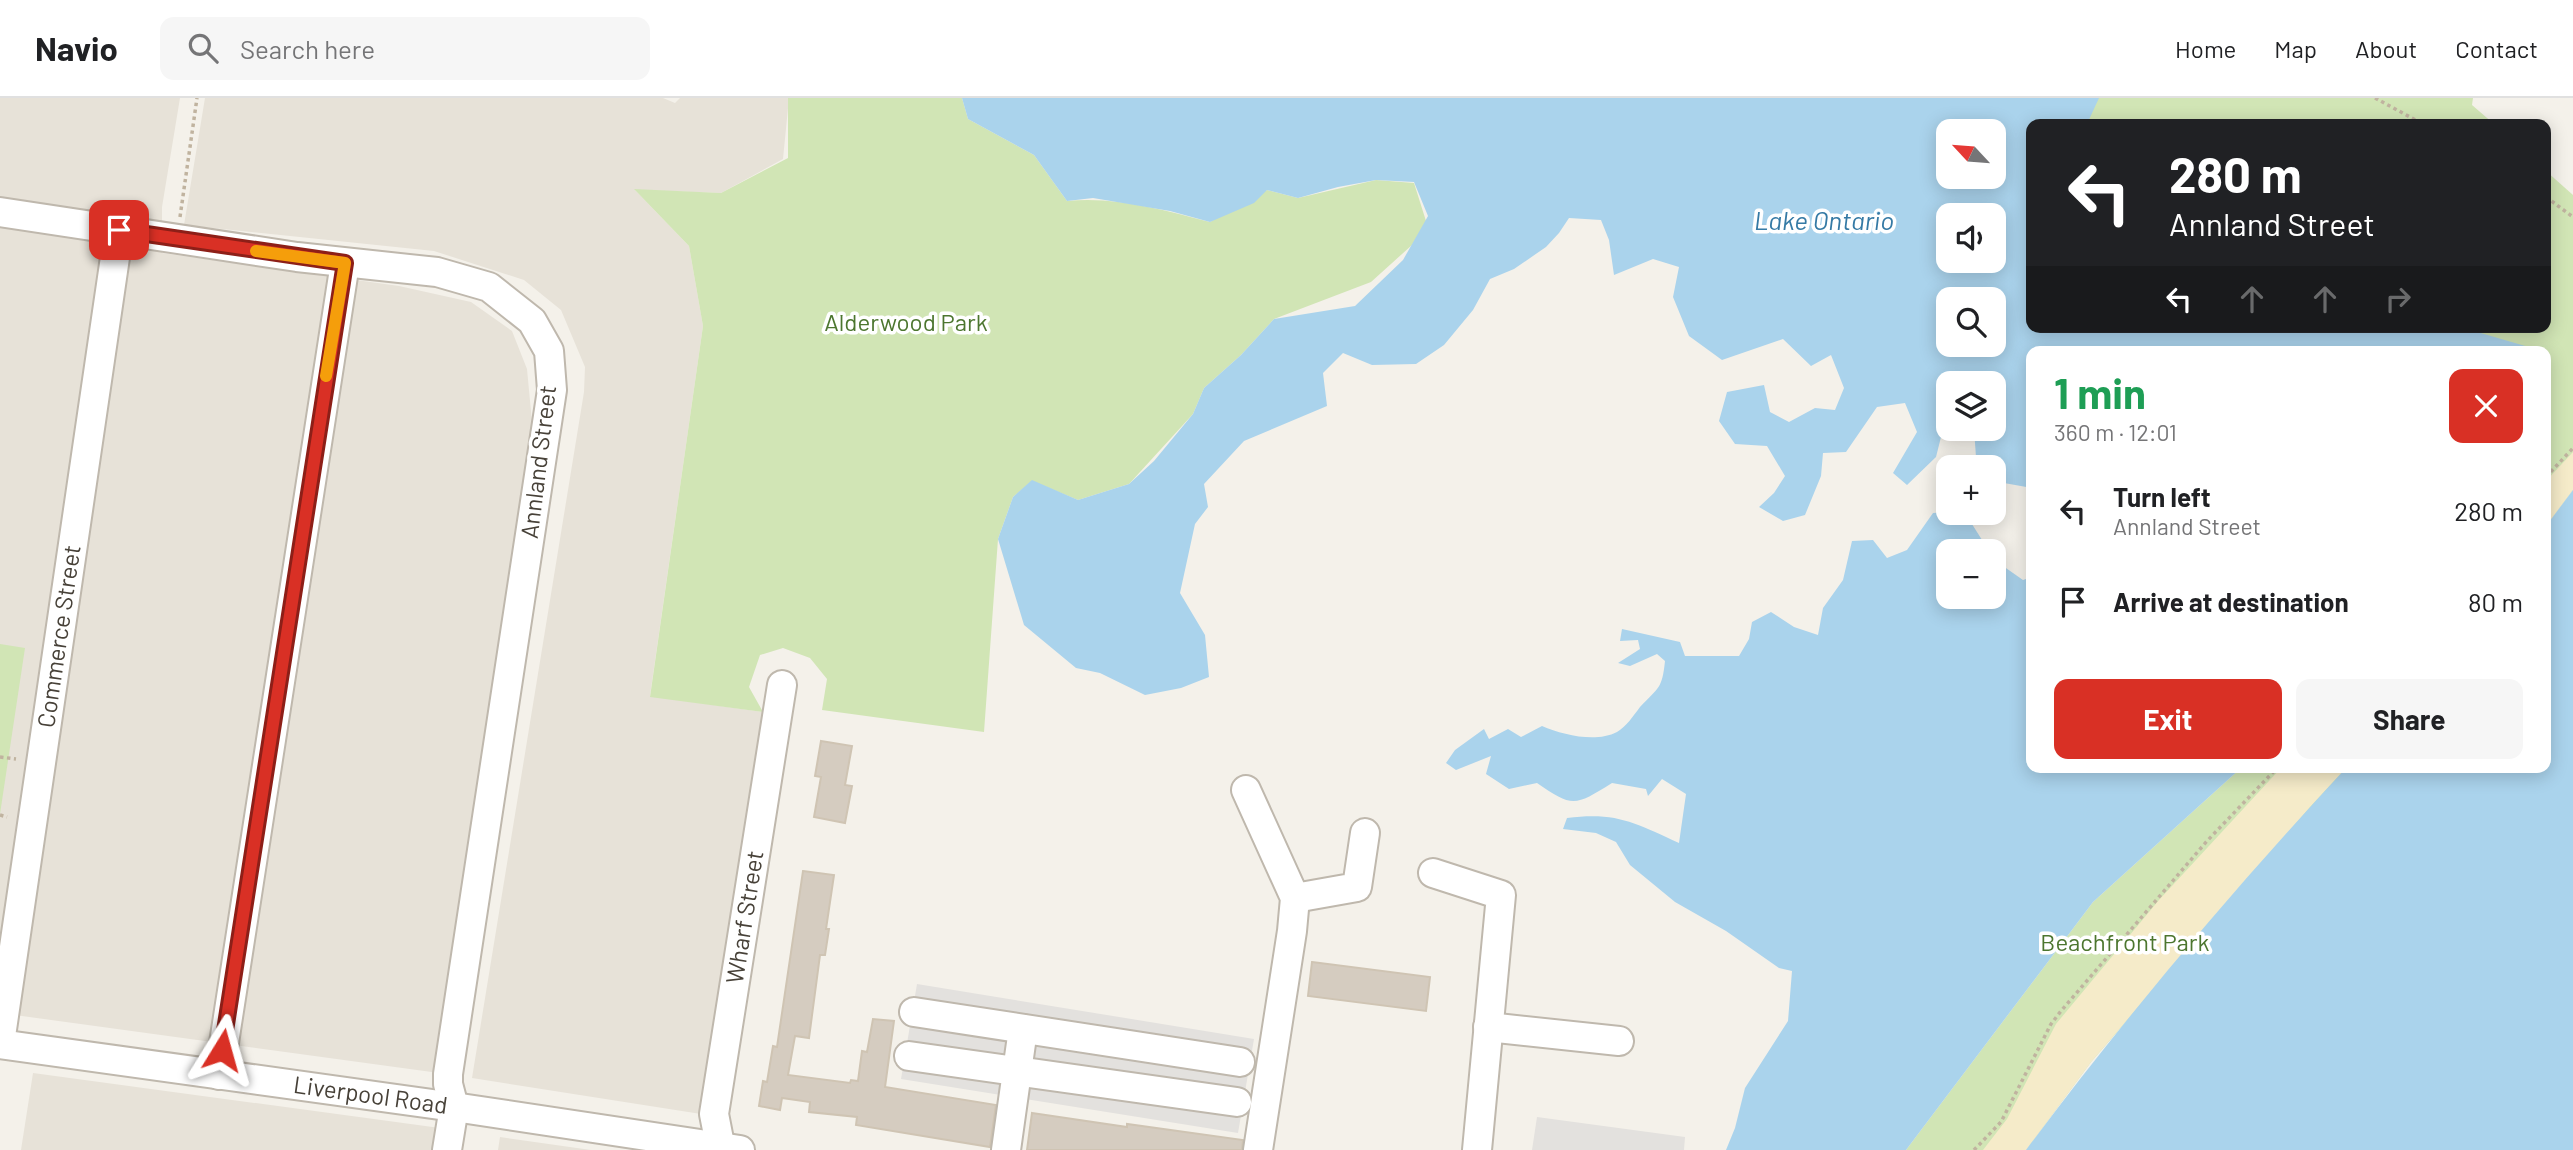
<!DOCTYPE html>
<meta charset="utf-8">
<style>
:root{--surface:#fff;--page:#f6f6f6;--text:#202124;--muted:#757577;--line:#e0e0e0;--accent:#d93025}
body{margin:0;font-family:Barlow,sans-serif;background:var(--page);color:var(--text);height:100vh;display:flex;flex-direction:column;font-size:26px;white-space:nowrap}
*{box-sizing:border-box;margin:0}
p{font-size:23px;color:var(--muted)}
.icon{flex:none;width:38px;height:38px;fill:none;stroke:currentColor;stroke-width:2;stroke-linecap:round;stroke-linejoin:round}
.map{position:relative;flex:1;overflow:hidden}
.details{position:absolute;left:2026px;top:248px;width:525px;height:427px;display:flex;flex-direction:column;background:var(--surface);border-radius:14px;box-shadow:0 4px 18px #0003}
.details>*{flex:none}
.banner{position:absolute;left:2026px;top:21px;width:525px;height:214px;border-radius:14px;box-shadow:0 4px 18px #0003;background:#202124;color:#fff;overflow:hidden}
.needle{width:46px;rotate:296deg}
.controls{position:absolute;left:1936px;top:21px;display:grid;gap:14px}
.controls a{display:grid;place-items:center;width:70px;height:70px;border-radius:14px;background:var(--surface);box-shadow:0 4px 18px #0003;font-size:35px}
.pin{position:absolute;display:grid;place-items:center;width:60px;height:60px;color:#fff;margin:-30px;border-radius:14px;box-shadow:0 4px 10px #0006}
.me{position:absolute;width:77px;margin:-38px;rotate:8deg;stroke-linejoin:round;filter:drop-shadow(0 0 5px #0008)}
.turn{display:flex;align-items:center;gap:24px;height:147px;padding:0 28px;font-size:32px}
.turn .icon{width:91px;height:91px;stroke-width:2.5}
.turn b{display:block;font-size:49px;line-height:60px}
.lanes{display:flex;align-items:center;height:66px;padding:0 28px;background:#0003;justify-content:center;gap:35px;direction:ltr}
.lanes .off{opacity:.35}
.round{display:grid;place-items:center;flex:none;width:74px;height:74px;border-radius:14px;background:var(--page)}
.head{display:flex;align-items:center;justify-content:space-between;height:119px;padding:0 28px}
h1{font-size:42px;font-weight:700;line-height:52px;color:#1e9e55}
.primary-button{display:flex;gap:14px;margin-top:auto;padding:14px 28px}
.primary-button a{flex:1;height:80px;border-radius:14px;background:var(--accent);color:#fff;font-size:28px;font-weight:700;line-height:80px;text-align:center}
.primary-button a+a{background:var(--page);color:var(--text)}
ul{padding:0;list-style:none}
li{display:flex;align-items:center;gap:21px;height:91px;padding:0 28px}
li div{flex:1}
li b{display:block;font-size:26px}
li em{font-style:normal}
header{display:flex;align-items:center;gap:42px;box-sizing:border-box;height:98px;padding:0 35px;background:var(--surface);border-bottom:2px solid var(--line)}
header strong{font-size:33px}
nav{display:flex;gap:38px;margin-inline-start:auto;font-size:24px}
.search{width:490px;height:63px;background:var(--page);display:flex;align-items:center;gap:18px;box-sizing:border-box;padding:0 24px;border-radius:14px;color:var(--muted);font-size:26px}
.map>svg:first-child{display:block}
.residential{fill:#e7e2d8}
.green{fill:#d1e5b5}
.sand{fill:#f5ebc9}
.parking{fill:#e3e1de}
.water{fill:#aad3ec;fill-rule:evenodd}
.building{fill:#d5ccc0;stroke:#cfc4b3;stroke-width:2}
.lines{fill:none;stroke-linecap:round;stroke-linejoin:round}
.minor-casing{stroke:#bfb8ad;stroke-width:32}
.path{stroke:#c0b39f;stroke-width:3.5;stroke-dasharray:3.5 3.5;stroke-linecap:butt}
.minor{stroke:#fff;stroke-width:28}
.route-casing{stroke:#8d1f18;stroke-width:18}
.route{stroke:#d93025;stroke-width:12}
.slow{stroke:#f59e0b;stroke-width:12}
.labels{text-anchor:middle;stroke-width:7;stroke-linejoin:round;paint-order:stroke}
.park-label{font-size:24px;fill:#4c762f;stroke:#fff}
.street-label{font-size:24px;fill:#474138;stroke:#fff}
.water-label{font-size:26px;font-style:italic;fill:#357aa5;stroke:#fff}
</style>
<header>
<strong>Navio</strong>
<div class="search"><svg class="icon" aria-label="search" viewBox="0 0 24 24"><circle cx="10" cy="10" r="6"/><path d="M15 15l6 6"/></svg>Search here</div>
<nav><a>Home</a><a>Map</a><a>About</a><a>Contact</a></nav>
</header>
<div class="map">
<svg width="2573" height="1052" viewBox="0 0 2573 1052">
<rect width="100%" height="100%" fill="#f4f1ea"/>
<g class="residential">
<polygon points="0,0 180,0 162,109 162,155 399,188 471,204 512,233 527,271 532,324 439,975 0,915"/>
<polygon points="205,0 663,0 675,5 680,0 789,0 783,61 721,95 635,92 689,148 703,228 650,598 763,614 701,1016 472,980 584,294 585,269 561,212 524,182 434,153 184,127"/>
<polygon points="33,975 440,1030 436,1052 21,1052"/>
<polygon points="500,1039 591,1052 498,1052"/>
</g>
<g class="green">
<path d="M788 0H962L968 21 1034 57 1067 103C1115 98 1164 112 1210 124L1267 92 1298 100 1376 82 1414 85 1426 123 1412 147 1371 184 1274 221 1241 257 1204 290 1193 316 1129 386 1078 402 1032 383 1013 399 998 441 984 634 822 612 827 581 810 560 783 550 760 557 749 589 763 614 650 599 703 228 689 148 634 91 721 95 788 60Z"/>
<polygon points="2037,0 2473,0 2472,7 2494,26 2045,26"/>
<polygon points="2546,73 2573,97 2573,392 2546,428 2546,254 2426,254 2405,229 2546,229"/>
<polygon points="0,546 25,550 0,716"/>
<polygon points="2241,670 2346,670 2091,964 2026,1052 1906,1052 2093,804"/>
</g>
<g class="sand">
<polygon points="2573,354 2573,392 2546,428 2546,383"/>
<polygon points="2281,670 2346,670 2310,709 2091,964 2026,1052 1983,1052 2007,1021 2056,926 2159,802"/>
</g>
<g class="parking">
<polygon points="917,886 1254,941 1238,1035 901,981"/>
<polygon points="1537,1019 1685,1039 1684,1052 1532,1052"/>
</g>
<g class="water">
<path d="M962 0H2099L2087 26H2032V229H2460L2539 252 2032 254V390L2004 385 1993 375V369H1987L1976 359 1974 331H1993V285H1948V311L1936 359 1907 387 1893 375 1917 334 1905 305 1877 309 1846 354 1823 355 1821 378 1805 417 1783 423 1759 409 1774 395 1785 378 1767 348 1735 346 1719 323 1727 294 1764 287 1770 314 1789 324 1815 310 1835 312 1844 290 1831 257 1811 268 1783 241 1722 262 1689 238 1673 199 1679 169 1653 161 1614 177 1609 142 1601 122 1569 120 1559 135 1546 149 1514 171 1490 181 1473 212 1444 247 1416 266 1372 267 1343 255 1323 275 1327 308 1244 343 1204 386 1208 409 1195 426 1180 495 1205 537 1209 579 1181 590 1145 597 1100 575 1076 570 1024 527 998 441 1013 399 1032 382 1078 402 1129 386 1154 363 1193 316 1204 290 1241 257 1274 221 1355 208 1403 162 1428 118 1414 84 1376 82 1338 89 1298 100 1267 92 1254 105 1210 124 1170 113 1093 100 1067 103 1034 57 968 21ZM1948 33H1993V79H1948ZM1948 117H1993V163H1948ZM1948 201H1993V247H1948Z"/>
<path d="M2573 392V1052H2026C2125 919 2233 792 2346 670H2546V428Z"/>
<path d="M1948 414 1965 415 1989 453H1948V499H1993V461L2023 482 2032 479V670H2241L2093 804 1906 1052H1726L1735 1030 1745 990 1788 923 1792 873 1779 870 1726 833 1675 804 1630 767 1616 744 1596 735 1563 731 1567 720C1618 714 1634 725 1679 745L1686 696 1662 681 1648 698 1646 691 1612 685C1575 708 1573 710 1537 685L1509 691 1486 676 1491 658 1456 672 1446 665 1455 652 1484 631 1489 641 1508 631 1521 639 1542 628C1563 637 1596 645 1617 634 1626 629 1634 617 1640 609 1659 589 1662 591 1665 563L1657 556 1630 568 1618 565 1640 551 1638 542 1620 543 1622 531 1680 544 1685 558H1739L1749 541 1752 524 1771 514 1794 529 1818 537 1823 510 1843 482 1852 443 1873 442 1887 460 1907 452 1933 415Z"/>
</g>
<g class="building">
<polygon points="821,643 852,648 845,687 852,688 845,725 814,719 821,679 815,678"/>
<polygon points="803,773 834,777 826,831 829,831 825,857 820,857 809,940 795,938 788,977 850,985 851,982 858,983 862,953 867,954 873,921 894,923 885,989 996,1007 990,1049 856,1027 857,1019 809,1014 810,1004 782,1000 780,1012 759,1008 763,983 767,984 773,948 777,949"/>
<polygon points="1312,864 1430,879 1426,913 1308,898"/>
<polygon points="1032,1015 1127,1029 1127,1026 1243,1042 1242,1052 1027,1052"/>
</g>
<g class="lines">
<g class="minor-casing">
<g id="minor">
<polyline points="0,114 297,159 437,174 489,189 532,223 549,253 552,292 448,976 448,986 454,1009 447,1052"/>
<polyline points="1246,692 1295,800 1292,833 1258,1052"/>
<polyline points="1433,775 1501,797 1477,1052"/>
<polyline points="1295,800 1357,789 1365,735"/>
<polyline points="914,914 1240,964"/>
<polyline points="1488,929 1619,943"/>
<path id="s1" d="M0 945 119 132"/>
<path id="s2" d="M0 946 454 1009 740 1052"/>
<polyline points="909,958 1237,1004"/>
<polyline points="219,977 345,165"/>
<path id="s3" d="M721 1052 714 1016 782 587"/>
<polyline points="1006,1052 1023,931"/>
</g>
</g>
<g class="path">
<polyline points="2375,0 2423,26"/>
<polyline points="2546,99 2573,119"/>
<polyline points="180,119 197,0"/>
<polyline points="2546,379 2573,350"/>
<polyline points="0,659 16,661"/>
<polyline points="0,717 7,719"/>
<polyline points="1974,1052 2001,1024 2051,926 2061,913 2207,743 2277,670"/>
</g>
<use href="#minor" class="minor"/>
</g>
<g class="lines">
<g class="route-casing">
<polyline id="route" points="119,132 345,165 222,952"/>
</g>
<use href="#route" class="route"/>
<polyline class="slow" points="256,153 345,165 326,278"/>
</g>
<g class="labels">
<g class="park-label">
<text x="906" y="233">Alderwood Park</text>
<text x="2125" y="853">Beachfront Park</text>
</g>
<g class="street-label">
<text transform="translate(539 364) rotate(-83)" y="8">Annland Street</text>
<text dy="8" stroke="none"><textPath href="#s1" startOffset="411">Commerce Street</textPath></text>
<text dy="8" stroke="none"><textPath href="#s3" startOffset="236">Wharf Street</textPath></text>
<text dy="8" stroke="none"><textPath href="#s2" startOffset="374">Liverpool Road</textPath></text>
</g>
<g class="water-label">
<text x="1824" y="132">Lake Ontario</text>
</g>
</g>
</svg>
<div class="controls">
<a><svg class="needle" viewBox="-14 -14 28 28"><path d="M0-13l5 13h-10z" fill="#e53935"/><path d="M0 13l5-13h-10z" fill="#757577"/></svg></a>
<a><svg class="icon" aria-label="sound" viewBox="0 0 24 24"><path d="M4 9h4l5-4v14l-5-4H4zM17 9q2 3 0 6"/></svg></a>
<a><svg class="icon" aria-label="search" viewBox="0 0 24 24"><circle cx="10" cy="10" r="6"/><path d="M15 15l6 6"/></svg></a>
<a><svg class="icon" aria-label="layers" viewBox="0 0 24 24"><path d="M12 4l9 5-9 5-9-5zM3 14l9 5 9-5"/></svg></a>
<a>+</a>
<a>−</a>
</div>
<div class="pin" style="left:119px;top:132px;background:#d93025"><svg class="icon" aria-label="arrive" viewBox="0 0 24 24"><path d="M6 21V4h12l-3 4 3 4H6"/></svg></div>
<svg class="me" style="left:222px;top:952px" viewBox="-20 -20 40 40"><path d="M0-17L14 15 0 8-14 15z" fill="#d93025" stroke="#fff" stroke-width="4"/></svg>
<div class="banner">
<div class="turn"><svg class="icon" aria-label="left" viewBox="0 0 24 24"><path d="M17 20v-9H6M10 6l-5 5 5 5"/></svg><div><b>280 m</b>Annland Street</div></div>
<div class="lanes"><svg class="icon" aria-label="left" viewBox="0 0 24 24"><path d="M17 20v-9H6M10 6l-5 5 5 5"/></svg><svg class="icon off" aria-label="ahead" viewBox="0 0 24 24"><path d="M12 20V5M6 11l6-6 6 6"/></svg><svg class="icon off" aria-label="ahead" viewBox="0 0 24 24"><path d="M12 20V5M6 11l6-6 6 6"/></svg><svg class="icon off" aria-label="right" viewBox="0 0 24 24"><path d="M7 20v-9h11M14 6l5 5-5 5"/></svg></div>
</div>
<section class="details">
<div class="head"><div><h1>1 min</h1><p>360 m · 12:01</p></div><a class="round" style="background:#d93025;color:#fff"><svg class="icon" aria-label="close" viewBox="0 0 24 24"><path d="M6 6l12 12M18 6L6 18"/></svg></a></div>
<ul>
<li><svg class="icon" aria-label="left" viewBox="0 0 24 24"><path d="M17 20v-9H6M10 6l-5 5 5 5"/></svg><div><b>Turn left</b><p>Annland Street</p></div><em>280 m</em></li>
<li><svg class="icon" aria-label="arrive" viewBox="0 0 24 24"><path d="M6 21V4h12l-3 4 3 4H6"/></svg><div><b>Arrive at destination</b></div><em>80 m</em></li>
</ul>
<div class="primary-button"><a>Exit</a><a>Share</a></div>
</section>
</div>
